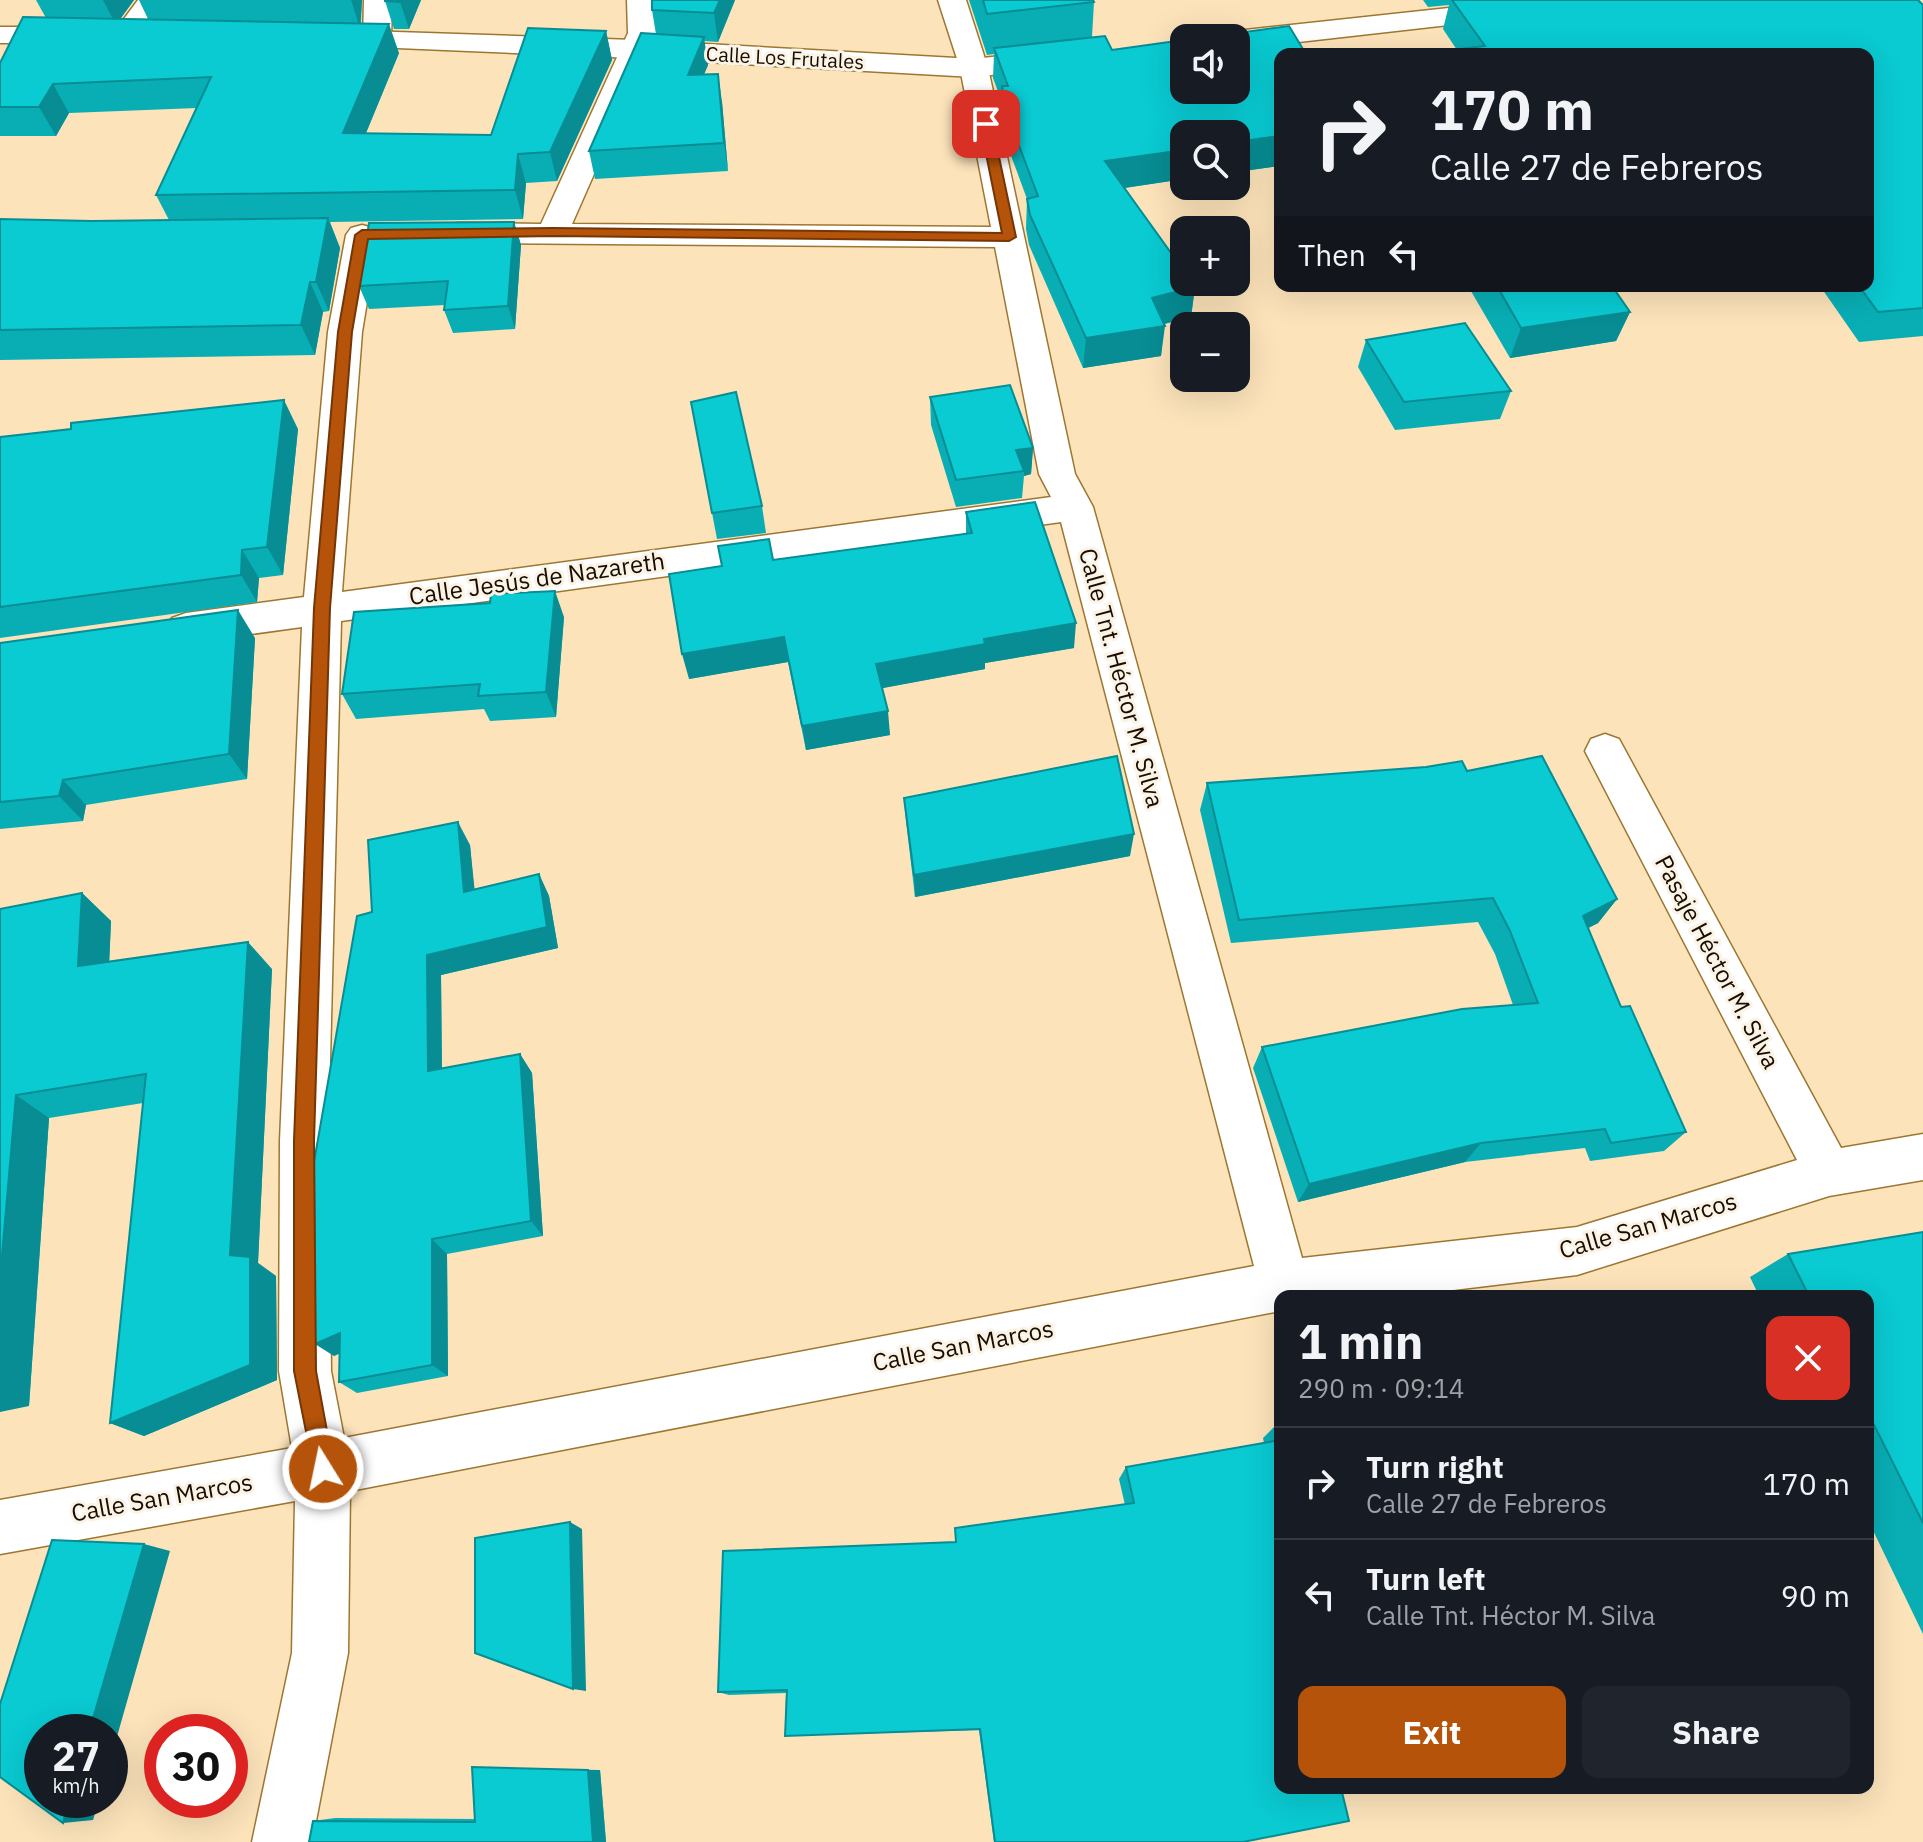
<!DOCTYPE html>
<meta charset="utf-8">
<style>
:root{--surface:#171b24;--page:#20242c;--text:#f1f3f6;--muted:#9ea1a6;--line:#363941;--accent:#b45309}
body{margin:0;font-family:"IBM Plex Sans",sans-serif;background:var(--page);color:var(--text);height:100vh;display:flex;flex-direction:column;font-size:30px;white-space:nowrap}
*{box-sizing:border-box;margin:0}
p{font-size:26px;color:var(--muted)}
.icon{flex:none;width:44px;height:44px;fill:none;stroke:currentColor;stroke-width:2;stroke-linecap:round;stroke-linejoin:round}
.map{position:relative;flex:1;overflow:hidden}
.drawer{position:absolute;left:1274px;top:1290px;width:600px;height:504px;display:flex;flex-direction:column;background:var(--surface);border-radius:16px;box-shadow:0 8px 32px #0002}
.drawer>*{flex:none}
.guide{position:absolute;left:1274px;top:48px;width:600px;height:244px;border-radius:16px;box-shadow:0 8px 32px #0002;background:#171b24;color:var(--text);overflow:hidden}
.tools{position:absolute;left:1170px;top:24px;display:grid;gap:16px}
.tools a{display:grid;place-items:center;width:80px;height:80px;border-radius:16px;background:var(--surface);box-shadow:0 8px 32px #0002;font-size:40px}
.speed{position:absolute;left:24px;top:1714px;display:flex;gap:16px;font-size:40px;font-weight:700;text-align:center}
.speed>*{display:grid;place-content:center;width:104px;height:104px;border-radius:50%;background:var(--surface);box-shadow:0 8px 32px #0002;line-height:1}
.speed small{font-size:20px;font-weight:400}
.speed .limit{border:12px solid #d22;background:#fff;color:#111}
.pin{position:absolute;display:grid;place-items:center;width:68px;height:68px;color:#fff;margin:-34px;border-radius:16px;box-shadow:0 4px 12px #0006}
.me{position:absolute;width:88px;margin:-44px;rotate:350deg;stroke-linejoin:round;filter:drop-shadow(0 0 6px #0008)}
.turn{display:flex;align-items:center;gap:28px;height:168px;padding:0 24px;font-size:36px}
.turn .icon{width:104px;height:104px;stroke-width:2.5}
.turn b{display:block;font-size:56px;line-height:68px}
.then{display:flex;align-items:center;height:76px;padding:0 24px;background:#0003;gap:16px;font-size:30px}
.round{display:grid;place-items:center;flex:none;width:84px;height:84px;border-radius:16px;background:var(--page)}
.headline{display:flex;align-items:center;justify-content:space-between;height:136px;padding:0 24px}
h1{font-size:48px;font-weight:800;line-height:60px}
.cta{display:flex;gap:16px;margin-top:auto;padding:16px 24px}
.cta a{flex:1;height:92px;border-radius:16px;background:var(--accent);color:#fff;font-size:32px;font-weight:800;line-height:92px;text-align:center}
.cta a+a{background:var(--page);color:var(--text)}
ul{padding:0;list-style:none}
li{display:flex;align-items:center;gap:24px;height:112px;padding:0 24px;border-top:2px solid var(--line)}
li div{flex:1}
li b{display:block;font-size:30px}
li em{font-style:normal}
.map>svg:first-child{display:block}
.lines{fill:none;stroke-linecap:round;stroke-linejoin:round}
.minor-casing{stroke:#9d7731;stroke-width:3}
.tertiary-casing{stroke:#9d7731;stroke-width:3}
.minor{fill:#fff;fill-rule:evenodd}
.tertiary{fill:#fff;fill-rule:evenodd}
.wall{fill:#09aeb5}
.shaded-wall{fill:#078d93}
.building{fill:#0acad2;stroke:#078d93;stroke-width:2}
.route{fill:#b45309;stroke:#753606;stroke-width:2}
.labels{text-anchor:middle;stroke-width:6;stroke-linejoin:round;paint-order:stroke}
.far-street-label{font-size:20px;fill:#190d00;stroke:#fbf3e5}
.street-label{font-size:24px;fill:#190d00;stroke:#fbf3e5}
</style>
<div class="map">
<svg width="1923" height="1842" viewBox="0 0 1923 1842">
<rect width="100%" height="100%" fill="#fce3ba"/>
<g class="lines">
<g class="minor-casing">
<g id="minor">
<polygon points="138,0 166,0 136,41 126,43 116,41 112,35"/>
<polygon points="364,0 392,0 391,40 387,46 377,49 367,46 363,40"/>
<path d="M627 0H655L656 33 572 224 991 227 960 68 938 0H966L988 68 1075 474 1093 507 1302 1258 1577 1227 1797 1160 1585 751 1591 739 1605 734 1619 739 1841 1148 1923 1134V1180L1829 1196 1577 1275 1403 1296H1280V1311L350 1491 348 1653 312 1842H252L292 1653 295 1501 0 1554V1500L292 1448 279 1371 280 1141 302 627 186 643 172 638 167 628 172 618 186 613 304 597 328 332 346 235 351 228 362 225 373 228 378 235 362 332 342 592 1051 497 1039 474 995 247 458 243 447 240 442 233 447 226 458 223 541 224 628 33ZM1061 522 1254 1266 344 1438 331 1371 328 1141 341 621Z"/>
</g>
</g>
<g class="tertiary-casing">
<g id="tertiary">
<polygon points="1523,0 1613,0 1609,6 1599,8 1236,49 1236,38 1223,38 1236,31"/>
<polygon points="0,27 72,27 82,29 86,35 82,41 72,43 0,43"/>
<polygon points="336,30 634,40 974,59 1054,50 1064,53 1068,59 1064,65 1054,68 974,77 634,58 326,45 322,39 326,33"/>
</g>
</g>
<use href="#minor" class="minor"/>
<use href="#tertiary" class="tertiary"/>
</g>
<g class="wall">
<polygon points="36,0 134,0 120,19 148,19 139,0 362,0 361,23 399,53 366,133 491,135 606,31 612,60 557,181 526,183 523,219 330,222 340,248 329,311 323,312 315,355 0,360 0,219 92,221 169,220 156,195 197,108 69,113 56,136 0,136 0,63 46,18"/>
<polygon points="421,0 409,29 394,29 385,1"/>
<polygon points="735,0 718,42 704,41 708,65 704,74 722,102 728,171 595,179 589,151 656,34 652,10"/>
<polygon points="969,0 1093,0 1094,2 1092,37 1112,50 1280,54 1280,166 1236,172 1184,134 1184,179 1125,188 1195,287 1191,317 1164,324 1161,356 1083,368 1029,245 1026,229 1027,199 1009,150 1002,117 1002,102 993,78 994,54 987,55"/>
<polygon points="1423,0 1918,0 1923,5 1923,336 1859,342 1820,286 1868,286 1868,54 1457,50 1443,29 1449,5 1428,7"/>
<polygon points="514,222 521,245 515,329 453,333 444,310 445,305 369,309 359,286"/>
<polygon points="1468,286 1612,286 1630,312 1616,341 1510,358"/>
<polygon points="1366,340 1511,391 1500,419 1395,430 1358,367"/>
<polygon points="930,397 1033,448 1031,474 1024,476 1022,498 956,507 931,425"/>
<polygon points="691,402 762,506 766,533 717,539"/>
<polygon points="298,429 283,575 259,578 257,602 0,638 0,437"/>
<polygon points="966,512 1074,648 985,663 985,669 882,688 890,735 806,750 788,662 689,679 773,560 966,534"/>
<polygon points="564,617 556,717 490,721 484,709 356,719 342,694"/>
<polygon points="255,638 247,779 86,805 83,821 0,829 0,643"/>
<polygon points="1467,771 1617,899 1598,923 1588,928 1621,1007 1686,1132 1664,1151 1590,1161 1585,1148 1465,1162 1298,1202 1253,1068 1262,1047 1513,1005 1495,954 1478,922 1231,943 1200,810 1207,783"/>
<polygon points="904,798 1130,856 915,897 906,821"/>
<polygon points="470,845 474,889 539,874 549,896 558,948 441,975 442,1069 520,1054 532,1073 543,1236 447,1254 448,1376 357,1393 339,1382 340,1353 334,1356 372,912"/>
<polygon points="82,893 111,921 109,961 272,969 258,1263 276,1276 277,1380 144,1436 110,1423 143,1103 49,1118 29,1406 0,909"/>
<polygon points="1923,1232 1923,1634 1868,1520 1868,1296 1759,1296 1750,1277 1788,1254"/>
<polygon points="1280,1424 1280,1788 1243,1842 994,1842 979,1730 785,1736 786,1693 729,1695 718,1692 955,1542 955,1528 1125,1505 1119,1479 1126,1467 1264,1443 1263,1438 1276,1425"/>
<polygon points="472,1767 600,1770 606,1842 309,1842 313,1821 335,1818 475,1819"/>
</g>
<g class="shaded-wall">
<polygon points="103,0 134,0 116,25"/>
<polygon points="351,0 362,0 360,28"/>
<polygon points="401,0 421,0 409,29 400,2"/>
<polygon points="720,0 735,0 718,42 714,13"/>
<polygon points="389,24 399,53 354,162 343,133"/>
<polygon points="606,31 612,60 557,181 550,152"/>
<polygon points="704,37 708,65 692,103 688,75"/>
<polygon points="718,74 722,102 728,171 724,143"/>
<polygon points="53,84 69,113 56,136 39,107"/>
<polygon points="1280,136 1280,166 1236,172 1236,142"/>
<polygon points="1184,150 1184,179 1103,191 1105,161"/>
<polygon points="518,154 526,183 523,219 515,190"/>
<polygon points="328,218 340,248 329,311 316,282"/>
<polygon points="514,222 521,245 515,329 508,306"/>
<polygon points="310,282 323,312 315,355 301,325"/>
<polygon points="1195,287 1191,317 1148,328 1152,298"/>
<polygon points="1630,312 1616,341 1510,358 1521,328"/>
<polygon points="1165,326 1161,356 1083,368 1086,338"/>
<polygon points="284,400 298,429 283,575 267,547"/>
<polygon points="1033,448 1031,474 1024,476 1024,471 1016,450"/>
<polygon points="242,550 259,578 257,602 241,575"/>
<polygon points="555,591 564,617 556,717 546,692"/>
<polygon points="238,610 255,638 247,779 229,754"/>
<polygon points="1076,623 1074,648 985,663 985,669 878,689 876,664 984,639"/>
<polygon points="784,637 788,662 689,679 682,654"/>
<polygon points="888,711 890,735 806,750 802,726"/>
<polygon points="63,780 86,805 83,821 59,796"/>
<polygon points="458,822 470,845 477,913 464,892"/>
<polygon points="1134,834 1130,856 915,897 914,875"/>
<polygon points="539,874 549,896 558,948 441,975 442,1089 428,1071 427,955"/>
<polygon points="82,893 111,921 108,992 78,966"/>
<polygon points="1617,899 1598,923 1565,940 1583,916"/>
<polygon points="248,942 272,969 258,1263 276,1276 277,1380 144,1436 110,1423 230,1255"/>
<polygon points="520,1054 532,1073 543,1236 531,1221"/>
<polygon points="16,1095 49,1118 29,1406 0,1412 0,1279"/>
<polygon points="1481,1143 1465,1162 1298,1202 1309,1184"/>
<polygon points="432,1239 447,1254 448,1376 432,1365"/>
<polygon points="340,1333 358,1345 334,1356 315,1344"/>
<polygon points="570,1522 582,1529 586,1691 573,1689"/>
<polygon points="144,1544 170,1551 110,1761 110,1732 89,1732"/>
<polygon points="588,1770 600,1770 606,1842 593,1842"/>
<polygon points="69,1800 99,1800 93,1820 63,1823"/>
</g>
<g class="building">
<polygon points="385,0 401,0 400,2 385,1"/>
<polygon points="652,0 720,0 714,13 652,10"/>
<polygon points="983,0 1093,0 1094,2 987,14"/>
<polygon points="1452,0 1918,0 1923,5 1923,308 1878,312 1859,286 1868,286 1868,54 1419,54 1485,46"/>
<polygon points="23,17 389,24 343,133 491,135 528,28 606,31 550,152 518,154 515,190 156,195 211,77 53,84 39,107 0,107 0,63"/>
<polygon points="1289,26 1306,54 1280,54 1280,136 1236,142 1236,134 1184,134 1184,150 1105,161 1184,271 1184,282 1192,282 1195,287 1152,298 1165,326 1086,338 1030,215 1027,199 1038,196 1009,119 1002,86 1008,86 994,48 1105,36 1112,50 1184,40 1184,90 1236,90 1236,38 1202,38"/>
<polygon points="641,33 704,37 688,75 718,74 724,143 589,151"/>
<polygon points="328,218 316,282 310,282 301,325 0,330 0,219 92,221"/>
<polygon points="514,222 508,306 444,310 448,281 359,286 369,223"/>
<polygon points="1497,286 1612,286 1630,312 1521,328"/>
<polygon points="1465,323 1511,391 1404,402 1366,340"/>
<polygon points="1010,385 1033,448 1016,450 1024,471 956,480 930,397"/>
<polygon points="736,392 762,506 712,513 691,402"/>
<polygon points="284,400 267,547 242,550 241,575 0,607 0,437 71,429 71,423"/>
<polygon points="1035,502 1076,623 984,639 985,644 876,664 888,711 802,726 784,637 682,654 669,574 722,566 718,546 769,539 773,560 972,533 966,512"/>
<polygon points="555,591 546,692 478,696 480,684 342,694 354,612 490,603 491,594"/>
<polygon points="238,610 229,754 63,780 59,796 0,802 0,643"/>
<polygon points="1117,756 1134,834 914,875 904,798"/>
<polygon points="1542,756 1617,899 1583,916 1621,1007 1630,1006 1686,1132 1611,1143 1605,1129 1481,1143 1309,1184 1262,1047 1462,1009 1538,1003 1510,931 1493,898 1239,920 1207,783 1426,767 1462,761 1467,771"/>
<polygon points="458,822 464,892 539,874 547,927 427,955 428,1071 520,1054 531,1221 432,1239 432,1365 339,1382 340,1333 315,1344 314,1162 357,916 372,912 368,840"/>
<polygon points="82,893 78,966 248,942 230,1255 250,1257 250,1365 110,1423 146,1074 16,1095 0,1279 0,909"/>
<polygon points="1923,1232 1923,1523 1868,1413 1868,1296 1809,1296 1788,1254"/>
<polygon points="1280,1424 1280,1438 1276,1425"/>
<polygon points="1280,1440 1280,1788 1341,1788 1349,1821 1243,1842 995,1842 980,1729 785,1736 787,1690 718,1692 723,1551 956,1542 955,1528 1134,1503 1126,1467"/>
<polygon points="570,1522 573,1689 475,1653 475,1538"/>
<polygon points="52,1540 144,1544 89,1732 42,1732 42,1800 69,1800 63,1823 0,1777 0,1704"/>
<polygon points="472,1767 588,1770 593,1842 309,1842 313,1821 475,1822"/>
</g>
<polygon class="route" points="986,121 992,124 1016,237 1009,241 553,236 368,239 352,332 330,608 314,1141 316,1371 334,1469 330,1477 323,1480 315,1477 294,1371 294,1141 314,608 338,332 355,235 362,230 553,228 1002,233 980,124"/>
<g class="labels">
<g class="far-street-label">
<text transform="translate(785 58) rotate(3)" y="7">Calle Los Frutales</text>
</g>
<g class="street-label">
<text transform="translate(537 579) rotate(-8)" y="8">Calle Jesús de Nazareth</text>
<text transform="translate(1121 678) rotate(75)" y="8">Calle Tnt. Héctor M. Silva</text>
<text transform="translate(1717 962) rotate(62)" y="8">Pasaje Héctor M. Silva</text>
<text transform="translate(1648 1226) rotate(-16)" y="8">Calle San Marcos</text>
<text transform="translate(963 1346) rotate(-11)" y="8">Calle San Marcos</text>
<text transform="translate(162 1498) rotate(-10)" y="8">Calle San Marcos</text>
</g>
</g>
</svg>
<div class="tools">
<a><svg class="icon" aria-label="sound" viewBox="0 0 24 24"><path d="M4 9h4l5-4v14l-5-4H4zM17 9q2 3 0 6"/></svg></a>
<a><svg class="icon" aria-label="search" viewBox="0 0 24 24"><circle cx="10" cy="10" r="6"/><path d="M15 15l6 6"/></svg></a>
<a>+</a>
<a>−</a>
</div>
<div class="speed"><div>27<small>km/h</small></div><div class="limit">30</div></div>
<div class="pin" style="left:986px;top:124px;background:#d93025"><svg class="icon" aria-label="arrive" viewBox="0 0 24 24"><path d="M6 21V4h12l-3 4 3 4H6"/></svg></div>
<svg class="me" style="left:323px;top:1469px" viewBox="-20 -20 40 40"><circle r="17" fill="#b45309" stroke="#fff" stroke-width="3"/><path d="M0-11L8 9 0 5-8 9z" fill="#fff"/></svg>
<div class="guide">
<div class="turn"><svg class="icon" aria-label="right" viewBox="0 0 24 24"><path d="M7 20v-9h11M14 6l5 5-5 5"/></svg><div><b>170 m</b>Calle 27 de Febreros</div></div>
<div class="then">Then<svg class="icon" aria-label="left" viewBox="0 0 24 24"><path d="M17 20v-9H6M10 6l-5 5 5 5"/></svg></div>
</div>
<section class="drawer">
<div class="headline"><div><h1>1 min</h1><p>290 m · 09:14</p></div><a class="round" style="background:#d93025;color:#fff"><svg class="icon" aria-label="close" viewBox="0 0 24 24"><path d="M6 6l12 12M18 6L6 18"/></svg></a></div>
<ul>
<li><svg class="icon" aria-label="right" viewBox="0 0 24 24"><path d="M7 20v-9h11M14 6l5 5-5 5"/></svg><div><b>Turn right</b><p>Calle 27 de Febreros</p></div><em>170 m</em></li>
<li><svg class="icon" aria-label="left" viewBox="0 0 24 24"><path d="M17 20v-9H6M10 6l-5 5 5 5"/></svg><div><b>Turn left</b><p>Calle Tnt. Héctor M. Silva</p></div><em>90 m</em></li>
</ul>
<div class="cta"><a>Exit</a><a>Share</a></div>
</section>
</div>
